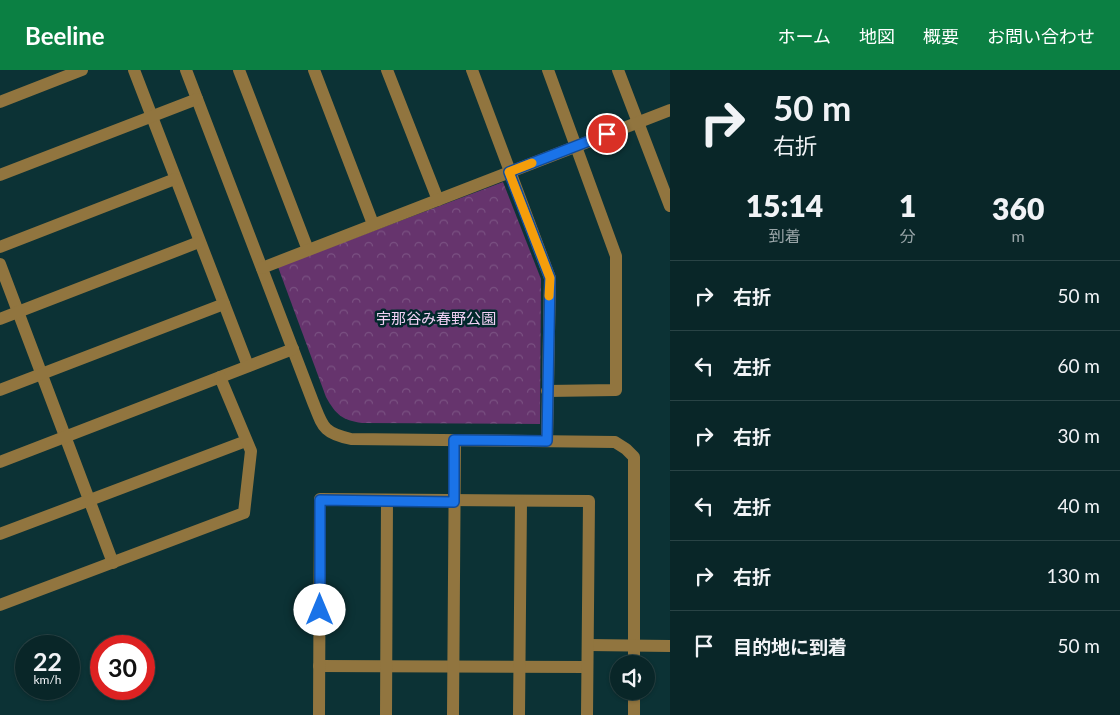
<!DOCTYPE html>
<html lang="ja">
<meta charset="utf-8">
<style>
:root{--surface:#092628;--page:#173234;--text:#f1f3f6;--muted:#99a5a8;--line:#294345;--accent:#0b8043}
body{margin:0;font-family:Lato,"Noto Sans JP",sans-serif;background:var(--page);color:var(--text);height:100vh;display:flex;flex-direction:column;font-size:19px;white-space:nowrap}
*{box-sizing:border-box;margin:0}
p{font-size:16px;color:var(--muted)}
.icon{flex:none;width:28px;height:28px;fill:none;stroke:currentColor;stroke-width:2;stroke-linecap:round;stroke-linejoin:round}
.map{position:relative;flex:1;overflow:hidden}
.sheet{display:flex;flex-direction:column;background:var(--surface);width:450px}
.sheet>*{flex:none}
.top-card{background:#092628;color:var(--text);overflow:hidden}
.buttons{position:absolute;left:610px;top:585px;display:grid;gap:10px}
.buttons a{display:grid;place-items:center;width:45px;height:45px;border-radius:50%;background:var(--surface);box-shadow:0 1px 4px #0004,0 0 0 1px var(--line);font-size:25px}
.speed{position:absolute;left:15px;top:565px;display:flex;gap:10px;font-size:25px;font-weight:700;text-align:center}
.speed>*{display:grid;place-content:center;width:65px;height:65px;border-radius:50%;background:var(--surface);box-shadow:0 1px 4px #0004,0 0 0 1px var(--line);line-height:1}
.speed small{font-size:12px;font-weight:400}
.speed .limit{border:8px solid #d22;background:#fff;color:#111}
.pin{position:absolute;display:grid;place-items:center;width:42px;height:42px;color:#fff;margin:-21px;border:2px solid #fff;border-radius:50%;box-shadow:0 1px 5px #0007}
.me{position:absolute;width:55px;margin:-28px;rotate:0deg;stroke-linejoin:round;filter:drop-shadow(0 0 4px #0008)}
.turn{display:flex;align-items:center;gap:18px;height:105px;padding:0 20px;font-size:22px}
.turn .icon{width:65px;height:65px;stroke-width:2.5}
.turn b{display:block;font-size:35px;line-height:42px}
.eta{display:flex;justify-content:space-evenly;align-items:center;height:85px;text-align:center}
.eta b{font-size:30px;font-weight:800;line-height:35px}
ul{padding:0;list-style:none}
li{display:flex;align-items:center;gap:15px;height:70px;padding:0 20px;border-top:1px solid var(--line)}
li div{flex:1}
li b{display:block;font-size:19px}
li em{font-style:normal}
header{display:flex;align-items:center;gap:30px;box-sizing:border-box;height:70px;padding:0 25px;background:var(--accent);color:#fff}
header strong{font-size:24px}
nav{display:flex;gap:28px;margin-inline-start:auto;font-size:18px}
main{display:flex;flex:1;min-height:0}
.map>svg:first-child{display:block}
.park{fill:url(#park-crowns)}
.lines{fill:none;stroke-linecap:round;stroke-linejoin:round}
.minor{stroke:#91753f;stroke-width:12}
.route-casing{stroke:#114b97;stroke-width:12}
.route{stroke:#1a73e8;stroke-width:9}
.slow{stroke:#f59e0b;stroke-width:9}
.labels{text-anchor:middle;stroke-width:5;stroke-linejoin:round;paint-order:stroke}
.park-label{font-size:15px;fill:#f1d0f4;stroke:#01282b}
</style>
<header>
<strong>Beeline</strong>
<nav><a>ホーム</a><a>地図</a><a>概要</a><a>お問い合わせ</a></nav>
</header>
<main>
<div class="map">
<svg width="670" height="645" viewBox="0 0 670 645">
<defs>
<pattern id="park-crowns" width="20" height="18" patternUnits="userSpaceOnUse" patternTransform="scale(1.25)"><rect width="20" height="18" fill="#66346d"/><path d="M2 6a3 3 0 1 1 6 0M12 15a3 3 0 1 1 6 0" fill="none" stroke="#7a5182"/></pattern>
</defs>
<rect width="100%" height="100%" fill="#0c3235"/>
<path class="park" d="M503 112 541 209 540 354 362 353C342 350 336 345 326 327L278 197Z"/>
<g class="lines">
<g class="minor">
<polyline points="134,0 248,296"/>
<path d="M186 0 313 332C323 357 323 363 351 369L615 372 626 379 634 387V594"/>
<polyline points="239,0 308,180"/>
<polyline points="314,0 373,154"/>
<polyline points="387,0 438,130"/>
<polyline points="472,0 550,208 547,371"/>
<polyline points="618,0 670,136"/>
<polyline points="0,32 82,0"/>
<polyline points="0,105 197,29"/>
<polyline points="0,177 175,109"/>
<polyline points="0,194 113,493"/>
<polyline points="262,198 670,40"/>
<polyline points="0,249 199,172"/>
<polyline points="0,320 224,234"/>
<polyline points="547,321 616,320 616,186 548,0"/>
<polyline points="0,392 293,279"/>
<polyline points="0,464 246,371"/>
<polyline points="0,535 244,443 251,381 220,307"/>
<polyline points="588,575 670,576"/>
<polyline points="319,596 587,597"/>
<polyline points="319,645 320,429 589,431 587,645"/>
<polyline points="386,645 387,431"/>
<polyline points="453,645 455,370"/>
<polyline points="519,645 521,432"/>
<polyline points="634,645 634,621"/>
</g>
</g>
<g class="lines">
<g class="route-casing">
<polyline id="route" points="320,540 320,430 454,432 454,370 547,371 550,208 509,102 607,64"/>
</g>
<use href="#route" class="route"/>
<polyline class="slow" points="532,93 509,102 550,208 549,226"/>
</g>
<g class="labels">
<g class="park-label">
<text x="436" y="254">宇那谷み春野公園</text>
</g>
</g>
</svg>
<div class="buttons">
<a><svg class="icon" aria-label="sound" viewBox="0 0 24 24"><path d="M4 9h4l5-4v14l-5-4H4zM17 9q2 3 0 6"/></svg></a>
</div>
<div class="speed"><div>22<small>km/h</small></div><div class="limit">30</div></div>
<div class="pin" style="left:607px;top:64px;background:#d93025"><svg class="icon" aria-label="arrive" viewBox="0 0 24 24"><path d="M6 21V4h12l-3 4 3 4H6"/></svg></div>
<svg class="me" style="left:320px;top:540px" viewBox="-20 -20 40 40"><circle r="19" fill="#fff"/><path d="M0-13L10 11 0 6-10 11z" fill="#1a73e8"/></svg>
</div>
<section class="sheet">
<div class="top-card">
<div class="turn"><svg class="icon" aria-label="right" viewBox="0 0 24 24"><path d="M7 20v-9h11M14 6l5 5-5 5"/></svg><div><b>50 m</b>右折</div></div>
</div>
<div class="eta">
<div><b>15:14</b><p>到着</p></div>
<div><b>1</b><p>分</p></div>
<div><b>360</b><p>m</p></div>
</div>
<ul>
<li><svg class="icon" aria-label="right" viewBox="0 0 24 24"><path d="M7 20v-9h11M14 6l5 5-5 5"/></svg><div><b>右折</b></div><em>50 m</em></li>
<li><svg class="icon" aria-label="left" viewBox="0 0 24 24"><path d="M17 20v-9H6M10 6l-5 5 5 5"/></svg><div><b>左折</b></div><em>60 m</em></li>
<li><svg class="icon" aria-label="right" viewBox="0 0 24 24"><path d="M7 20v-9h11M14 6l5 5-5 5"/></svg><div><b>右折</b></div><em>30 m</em></li>
<li><svg class="icon" aria-label="left" viewBox="0 0 24 24"><path d="M17 20v-9H6M10 6l-5 5 5 5"/></svg><div><b>左折</b></div><em>40 m</em></li>
<li><svg class="icon" aria-label="right" viewBox="0 0 24 24"><path d="M7 20v-9h11M14 6l5 5-5 5"/></svg><div><b>右折</b></div><em>130 m</em></li>
<li><svg class="icon" aria-label="arrive" viewBox="0 0 24 24"><path d="M6 21V4h12l-3 4 3 4H6"/></svg><div><b>目的地に到着</b></div><em>50 m</em></li>
</ul>
</section>
</main>
